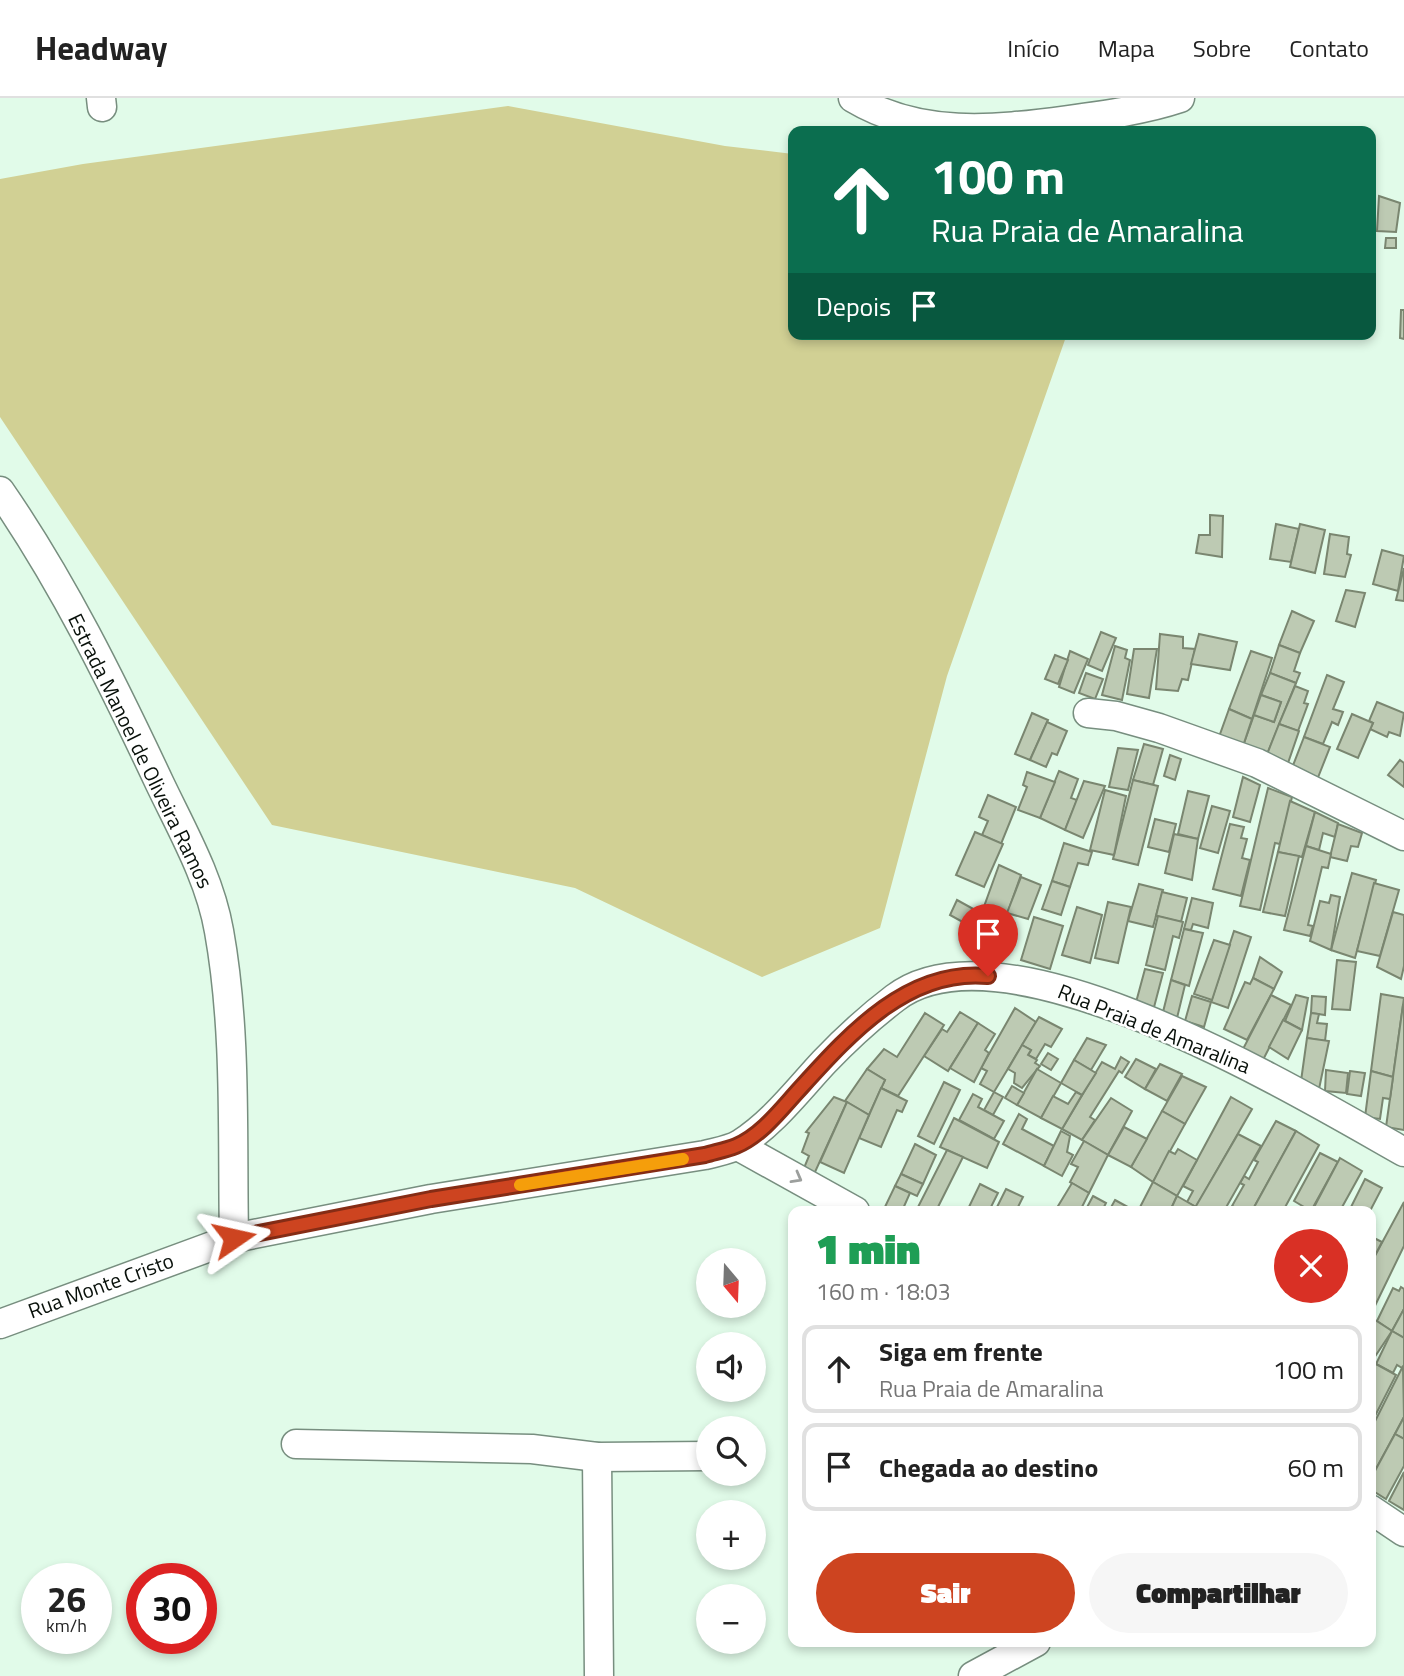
<!DOCTYPE html>
<html lang="pt">
<meta charset="utf-8">
<style>
:root{--surface:#fff;--page:#f6f6f6;--text:#222;--muted:#767676;--line:#e0e0e0;--accent:#cd4420}
body{margin:0;font-family:"Titillium Web",sans-serif;background:var(--page);color:var(--text);height:100vh;display:flex;flex-direction:column;font-size:26px;white-space:nowrap}
*{box-sizing:border-box;margin:0}
p{font-size:23px;color:var(--muted)}
.icon{flex:none;width:38px;height:38px;fill:none;stroke:currentColor;stroke-width:2;stroke-linecap:round;stroke-linejoin:round}
.map{position:relative;flex:1;overflow:hidden}
.details{position:absolute;left:788px;top:1108px;width:588px;height:441px;display:flex;flex-direction:column;background:var(--surface);border-radius:14px;box-shadow:0 4px 10px #0003}
.details>*{flex:none}
.guide{position:absolute;left:788px;top:28px;width:588px;height:214px;border-radius:14px;box-shadow:0 4px 10px #0003;background:#0b6e4f;color:#fff;overflow:hidden}
.needle{width:46px;rotate:161deg}
.tools{position:absolute;left:696px;top:1150px;display:grid;gap:14px}
.tools a{display:grid;place-items:center;width:70px;height:70px;border-radius:50%;background:var(--surface);box-shadow:0 4px 10px #0003;font-size:35px}
.speed{position:absolute;left:21px;top:1465px;display:flex;gap:14px;font-size:35px;font-weight:700;text-align:center}
.speed>*{display:grid;place-content:center;width:91px;height:91px;border-radius:50%;background:var(--surface);box-shadow:0 4px 10px #0003;line-height:1}
.speed small{font-size:18px;font-weight:400}
.speed .limit{border:10px solid #d22;background:#fff;color:#111}
.pin{position:absolute;display:grid;place-items:center;width:60px;height:60px;color:#fff;margin:-72px -30px;border-radius:50% 50% 50% 0;rotate:-45deg;box-shadow:0 0 7px #0007}
.pin .icon{rotate:45deg}
.me{position:absolute;width:77px;margin:-38px;rotate:79deg;stroke-linejoin:round;filter:drop-shadow(0 0 5px #0008)}
.turn{display:flex;align-items:center;gap:24px;height:147px;padding:0 28px;font-size:32px}
.turn .icon{width:91px;height:91px;stroke-width:2.5}
.turn b{display:block;font-size:49px;line-height:60px}
.then{display:flex;align-items:center;height:66px;padding:0 28px;background:#0003;gap:14px;font-size:26px}
.round{display:grid;place-items:center;flex:none;width:74px;height:74px;border-radius:37px;background:var(--page)}
.head{display:flex;align-items:center;justify-content:space-between;height:119px;padding:0 28px}
h1{font-size:42px;font-weight:800;line-height:52px;color:#1e9e55}
.cta{display:flex;gap:14px;margin-top:auto;padding:14px 28px}
.cta a{flex:1;height:80px;border-radius:42px;background:var(--accent);color:#fff;font-size:28px;font-weight:800;line-height:80px;text-align:center}
.cta a+a{background:var(--page);color:var(--text)}
ul{padding:0;list-style:none}
li{display:flex;align-items:center;gap:21px;height:88px;margin:0 14px 10px;padding:0 14px;border:4px solid var(--line);border-radius:14px}
li div{flex:1}
li b{display:block;font-size:26px}
li em{font-style:normal}
header{display:flex;align-items:center;gap:42px;box-sizing:border-box;height:98px;padding:0 35px;background:var(--surface);border-bottom:2px solid var(--line)}
header strong{font-size:33px}
nav{display:flex;gap:38px;margin-inline-start:auto;font-size:24px}
.map>svg:first-child{display:block}
.green{fill:#d1d094}
.building{fill:#bdcab3;stroke:#7a8670;stroke-width:2}
.lines{fill:none;stroke-linecap:round;stroke-linejoin:round}
.street-casing{stroke:#778e7f;stroke-width:31}
.street{stroke:#fff;stroke-width:28}
.oneway{stroke:#9c9f9d}
.route-casing{stroke:#852c15;stroke-width:18}
.route{stroke:#cd4420;stroke-width:12}
.slow{stroke:#f59e0b;stroke-width:12}
.labels{text-anchor:middle;stroke-width:5;stroke-linejoin:round;paint-order:stroke}
.street-label{font-size:21px;fill:#08100a;stroke:#fff}
</style>
<header>
<strong>Headway</strong>
<nav><a>Início</a><a>Mapa</a><a>Sobre</a><a>Contato</a></nav>
</header>
<div class="map">
<svg width="1404" height="1578" viewBox="0 0 1404 1578">
<rect width="100%" height="100%" fill="#e1fbe9"/>
<polygon class="green" points="508,8 725,48 793,56 793,236 1067,236 947,578 880,830 762,879 575,790 272,727 0,319 0,81 83,66"/>
<g class="building">
<polygon points="1379,98 1400,105 1396,134 1377,133"/>
<polygon points="1386,140 1396,140 1396,150 1385,150"/>
<polygon points="1370,162 1373,163 1372,196 1370,196"/>
<polygon points="1401,212 1404,212 1404,241 1400,240"/>
<polygon points="1210,417 1223,418 1222,459 1196,455 1199,437 1210,437"/>
<polygon points="1276,426 1299,431 1291,464 1270,461"/>
<polygon points="1300,426 1325,432 1315,475 1290,469"/>
<polygon points="1330,436 1349,439 1347,456 1351,457 1345,479 1324,476"/>
<polygon points="1382,452 1404,458 1398,493 1373,486"/>
<polygon points="1404,470 1404,503 1396,502"/>
<polygon points="1346,492 1365,495 1355,529 1336,523"/>
<polygon points="1292,513 1314,523 1300,555 1279,547"/>
<polygon points="1101,534 1116,540 1102,573 1088,567"/>
<polygon points="1160,536 1183,539 1183,550 1195,551 1188,582 1182,581 1178,593 1156,591"/>
<polygon points="1199,536 1237,544 1230,572 1191,566"/>
<polygon points="1279,547 1300,555 1294,573 1300,575 1296,585 1270,575"/>
<polygon points="1115,548 1127,552 1125,560 1130,562 1122,602 1102,597"/>
<polygon points="1134,551 1157,551 1149,600 1127,596"/>
<polygon points="1070,553 1088,561 1074,595 1059,589"/>
<polygon points="1251,553 1272,560 1252,621 1229,611"/>
<polygon points="1055,557 1068,562 1058,586 1045,581"/>
<polygon points="1086,575 1103,581 1095,601 1079,595"/>
<polygon points="1270,575 1296,585 1266,659 1243,648 1254,617 1274,624 1281,604 1261,597"/>
<polygon points="1327,577 1344,584 1333,611 1343,614 1338,627 1332,624 1323,646 1304,639"/>
<polygon points="1295,588 1308,593 1304,605 1308,606 1298,633 1279,626"/>
<polygon points="1261,597 1281,604 1274,624 1254,617"/>
<polygon points="1377,604 1404,615 1400,638 1389,634 1387,639 1370,631 1373,625 1369,623"/>
<polygon points="1229,611 1252,621 1243,648 1219,639"/>
<polygon points="1032,615 1048,622 1030,662 1015,656"/>
<polygon points="1352,616 1373,625 1358,660 1337,651"/>
<polygon points="1047,624 1067,633 1057,657 1052,655 1046,669 1030,662"/>
<polygon points="1279,626 1299,633 1287,668 1266,659"/>
<polygon points="1304,639 1330,649 1317,682 1292,670"/>
<polygon points="1144,646 1163,651 1153,687 1133,682"/>
<polygon points="1118,650 1138,652 1128,692 1109,689"/>
<polygon points="1170,657 1181,661 1175,682 1164,678"/>
<polygon points="1400,662 1404,665 1404,689 1388,677"/>
<polygon points="1059,673 1078,681 1071,700 1077,702 1065,732 1040,720"/>
<polygon points="1027,674 1055,684 1040,720 1018,712 1027,689 1023,687"/>
<polygon points="1243,679 1260,687 1250,724 1233,719"/>
<polygon points="1133,682 1158,688 1138,767 1113,761"/>
<polygon points="1084,683 1105,688 1083,740 1065,732"/>
<polygon points="1268,690 1292,699 1280,746 1275,745 1260,812 1240,808"/>
<polygon points="1105,692 1126,698 1114,757 1090,752"/>
<polygon points="1188,693 1209,698 1198,741 1178,736"/>
<polygon points="988,697 1016,709 1001,746 982,737 988,723 979,719"/>
<polygon points="1290,703 1315,714 1302,759 1278,754"/>
<polygon points="1212,708 1230,713 1218,755 1200,750"/>
<polygon points="1315,714 1338,725 1335,739 1323,735 1319,752 1306,748"/>
<polygon points="1155,721 1176,726 1169,754 1148,749"/>
<polygon points="1230,726 1244,729 1241,740 1247,741 1242,760 1250,762 1241,798 1213,791"/>
<polygon points="1338,726 1362,735 1358,749 1351,748 1347,763 1330,759"/>
<polygon points="975,734 1003,746 984,789 956,777"/>
<polygon points="1174,736 1198,741 1192,782 1165,775"/>
<polygon points="1064,745 1092,754 1088,767 1078,765 1070,789 1052,783"/>
<polygon points="1306,748 1331,756 1328,770 1322,769 1308,827 1313,828 1310,838 1284,832"/>
<polygon points="1278,754 1299,758 1285,818 1263,814"/>
<polygon points="999,767 1021,777 1000,836 977,828"/>
<polygon points="1352,775 1376,782 1355,860 1331,852"/>
<polygon points="1021,779 1041,787 1028,821 1007,815"/>
<polygon points="1052,783 1070,789 1061,817 1042,811"/>
<polygon points="1374,785 1399,792 1380,858 1357,853"/>
<polygon points="1139,786 1163,792 1153,829 1128,823"/>
<polygon points="1162,794 1187,800 1181,824 1156,818"/>
<polygon points="1331,797 1340,799 1331,852 1310,843 1320,803 1329,805"/>
<polygon points="1192,800 1213,805 1208,830 1193,826 1191,832 1184,831"/>
<polygon points="957,802 977,813 970,828 950,817"/>
<polygon points="1108,804 1131,809 1118,865 1095,860"/>
<polygon points="1077,809 1102,817 1090,865 1062,857"/>
<polygon points="1393,814 1404,817 1404,868 1401,881 1377,869"/>
<polygon points="1158,818 1183,824 1179,840 1173,838 1165,872 1146,867"/>
<polygon points="1034,819 1063,828 1050,871 1021,862"/>
<polygon points="1184,831 1203,835 1189,888 1171,882"/>
<polygon points="1234,833 1251,839 1228,910 1211,904"/>
<polygon points="1214,842 1230,847 1212,902 1194,896"/>
<polygon points="1260,859 1282,874 1274,891 1253,880"/>
<polygon points="1337,862 1356,864 1350,912 1332,911"/>
<polygon points="1145,871 1163,875 1153,913 1135,908"/>
<polygon points="1253,880 1274,891 1247,942 1224,931 1245,884 1250,886"/>
<polygon points="1171,882 1185,887 1177,920 1163,914"/>
<polygon points="1381,896 1404,900 1393,979 1371,973"/>
<polygon points="1271,897 1291,907 1263,962 1243,951"/>
<polygon points="1296,897 1308,900 1302,932 1285,923"/>
<polygon points="1192,898 1211,904 1204,929 1185,923"/>
<polygon points="1312,898 1326,899 1325,917 1311,915"/>
<polygon points="1403,907 1404,907 1404,1032 1386,1029"/>
<polygon points="1015,910 1036,924 994,994 980,986 987,973 981,970"/>
<polygon points="960,914 978,925 948,973 924,958 942,931 947,934"/>
<polygon points="925,915 944,927 898,998 881,990 885,982 867,971 884,951 897,959"/>
<polygon points="1311,915 1319,916 1317,925 1327,926 1325,943 1307,940"/>
<polygon points="1039,919 1062,931 1051,949 1045,946 1036,961 1028,957 1031,952 1022,947"/>
<polygon points="1283,922 1302,932 1288,961 1269,949"/>
<polygon points="978,925 995,936 985,952 989,955 974,984 950,970"/>
<polygon points="1087,940 1106,947 1091,972 1074,962"/>
<polygon points="1307,940 1329,943 1319,991 1301,983"/>
<polygon points="1022,947 1031,952 1028,957 1037,962 1035,965 1040,968 1022,990 1014,985 1015,975 1008,971"/>
<polygon points="1048,955 1058,961 1051,972 1041,966"/>
<polygon points="1121,959 1129,964 1122,975 1119,973 1090,1019 1095,1022 1082,1042 1062,1031 1102,964 1115,971"/>
<polygon points="1136,961 1156,971 1145,991 1125,979"/>
<polygon points="1074,962 1096,975 1082,997 1061,985"/>
<polygon points="1160,966 1182,976 1167,1003 1145,991"/>
<polygon points="867,971 885,982 869,1017 845,1003"/>
<polygon points="1037,971 1061,985 1041,1020 1017,1007"/>
<polygon points="1326,972 1348,975 1346,995 1325,993"/>
<polygon points="1350,973 1365,975 1361,998 1347,996"/>
<polygon points="1371,973 1393,979 1390,1001 1383,1000 1380,1021 1365,1019"/>
<polygon points="1182,978 1206,989 1185,1026 1162,1013"/>
<polygon points="944,984 960,992 934,1046 918,1038"/>
<polygon points="1012,988 1024,995 1017,1007 1005,1000"/>
<polygon points="881,990 907,1003 902,1014 897,1012 881,1049 859,1040"/>
<polygon points="994,994 1003,999 993,1017 984,1012"/>
<polygon points="1076,994 1082,997 1062,1031 1041,1020 1053,998 1068,1006"/>
<polygon points="973,996 982,1001 978,1009 1004,1023 994,1041 959,1022"/>
<polygon points="834,999 847,1004 810,1085 804,1070 809,1058 802,1054 809,1035 806,1034"/>
<polygon points="1231,999 1252,1011 1196,1109 1187,1104 1193,1093 1183,1088"/>
<polygon points="1111,1000 1132,1013 1108,1057 1082,1042"/>
<polygon points="847,1004 869,1017 844,1075 820,1064"/>
<polygon points="1162,1013 1185,1026 1153,1084 1131,1069"/>
<polygon points="1019,1016 1027,1021 1022,1031 1054,1048 1044,1068 1003,1046"/>
<polygon points="954,1020 999,1044 987,1070 940,1049"/>
<polygon points="1276,1023 1296,1033 1252,1113 1242,1113 1232,1108 1244,1087 1240,1085 1244,1078 1249,1081 1258,1064 1254,1062"/>
<polygon points="1124,1029 1147,1041 1131,1069 1108,1057"/>
<polygon points="1061,1033 1070,1038 1067,1054 1073,1057 1062,1078 1044,1068"/>
<polygon points="1296,1033 1319,1047 1283,1113 1252,1113"/>
<polygon points="1238,1036 1261,1048 1224,1113 1203,1113 1196,1108"/>
<polygon points="1084,1043 1108,1057 1089,1095 1070,1084 1078,1069 1071,1066"/>
<polygon points="915,1046 936,1057 923,1086 901,1076"/>
<polygon points="1178,1051 1197,1062 1177,1098 1153,1084 1169,1053 1175,1056"/>
<polygon points="947,1052 963,1059 936,1113 926,1113 918,1109"/>
<polygon points="1320,1055 1338,1064 1311,1113 1294,1103"/>
<polygon points="1340,1060 1362,1073 1341,1111 1312,1113"/>
<polygon points="901,1076 923,1086 917,1098 895,1088"/>
<polygon points="1365,1081 1382,1090 1370,1113 1349,1113"/>
<polygon points="1153,1084 1177,1098 1170,1113 1138,1113"/>
<polygon points="1072,1085 1089,1095 1080,1113 1055,1113"/>
<polygon points="980,1086 998,1095 989,1113 967,1113"/>
<polygon points="895,1088 910,1095 902,1113 883,1113"/>
<polygon points="1006,1091 1023,1099 1016,1113 995,1113"/>
<polygon points="1093,1098 1106,1105 1104,1109 1109,1113 1085,1113"/>
<polygon points="1177,1098 1196,1109 1193,1113 1170,1113"/>
<polygon points="1115,1102 1135,1113 1109,1113"/>
<polygon points="1404,1104 1404,1148 1370,1218 1370,1167"/>
<polygon points="1370,1138 1382,1144 1370,1167"/>
<polygon points="1401,1189 1404,1191 1404,1211 1392,1233 1377,1223 1393,1190 1399,1193"/>
<polygon points="1404,1211 1404,1240 1392,1233"/>
<polygon points="1372,1220 1392,1233 1370,1266 1370,1224"/>
<polygon points="1392,1233 1404,1240 1404,1267 1402,1270 1397,1267 1393,1275 1376,1266"/>
<polygon points="1376,1266 1396,1277 1375,1318 1370,1316 1370,1277"/>
<polygon points="1403,1268 1404,1319 1370,1382 1370,1333"/>
<polygon points="1404,1319 1404,1341 1395,1336"/>
<polygon points="1395,1336 1404,1341 1404,1368 1386,1401 1370,1391 1370,1382"/>
<polygon points="1404,1374 1404,1412 1389,1403"/>
</g>
<g class="lines">
<g class="street-casing">
<g id="street">
<polyline points="101,0 102,9"/>
<path d="M853 0C920 40 994 32 1068 22 1106 17 1144 12 1180 0"/>
<path d="M0 393C63 484 113 586 160 686 183 734 210 781 219 833 237 933 232 1039 234 1140"/>
<polyline points="1088,615 1116,618 1159,630 1257,665 1404,738"/>
<polyline points="738,1048 855,1113"/>
<path d="M0 1226 234 1140 431 1101 705 1057C716 1054 730 1052 740 1046 773 1025 797 993 824 964 845 942 870 919 895 900 1004 816 1301 996 1404 1054"/>
<polyline points="296,1346 532,1351 597,1359 709,1358"/>
<polyline points="597,1359 599,1578"/>
<polyline points="1370,1411 1404,1434"/>
<polyline points="973,1578 1036,1544"/>
</g>
</g>
<use href="#street" class="street"/>
</g>
<defs><path id="oneway-chevron" d="M-2-3.5L2.5 0L-2 3.5" fill="none" stroke-width="1.6" stroke-linecap="round" stroke-linejoin="round" transform="scale(1.75)"/></defs>
<use class="oneway" href="#oneway-chevron" transform="translate(797 1080) rotate(29)"/>
<g class="lines">
<g class="route-casing">
<path id="route" d="M234 1140 431 1101 705 1057C715 1054 726 1052 736 1048 760 1038 779 1014 796 995 847 939 906 870 988 878"/>
</g>
<use href="#route" class="route"/>
<polyline class="slow" points="520,1087 683,1061"/>
</g>
<g class="labels">
<g class="street-label">
<text transform="translate(140 653) rotate(64)" y="7">Estrada Manoel de Oliveira Ramos</text>
<text transform="translate(1154 931) rotate(22)" y="7">Rua Praia de Amaralina</text>
<text transform="translate(101 1188) rotate(-20)" y="7">Rua Monte Cristo</text>
</g>
</g>
</svg>
<div class="tools">
<a><svg class="needle" viewBox="-14 -14 28 28"><path d="M0-13l5 13h-10z" fill="#e53935"/><path d="M0 13l5-13h-10z" fill="#767676"/></svg></a>
<a><svg class="icon" aria-label="sound" viewBox="0 0 24 24"><path d="M4 9h4l5-4v14l-5-4H4zM17 9q2 3 0 6"/></svg></a>
<a><svg class="icon" aria-label="search" viewBox="0 0 24 24"><circle cx="10" cy="10" r="6"/><path d="M15 15l6 6"/></svg></a>
<a>+</a>
<a>−</a>
</div>
<div class="speed"><div>26<small>km/h</small></div><div class="limit">30</div></div>
<div class="pin" style="left:988px;top:878px;background:#d93025"><svg class="icon" aria-label="arrive" viewBox="0 0 24 24"><path d="M6 21V4h12l-3 4 3 4H6"/></svg></div>
<svg class="me" style="left:234px;top:1140px" viewBox="-20 -20 40 40"><path d="M0-17L14 15 0 8-14 15z" fill="#cd4420" stroke="#fff" stroke-width="4"/></svg>
<div class="guide">
<div class="turn"><svg class="icon" aria-label="ahead" viewBox="0 0 24 24"><path d="M12 20V5M6 11l6-6 6 6"/></svg><div><b>100 m</b>Rua Praia de Amaralina</div></div>
<div class="then">Depois<svg class="icon" aria-label="arrive" viewBox="0 0 24 24"><path d="M6 21V4h12l-3 4 3 4H6"/></svg></div>
</div>
<section class="details">
<div class="head"><div><h1>1 min</h1><p>160 m · 18:03</p></div><a class="round" style="background:#d93025;color:#fff"><svg class="icon" aria-label="close" viewBox="0 0 24 24"><path d="M6 6l12 12M18 6L6 18"/></svg></a></div>
<ul>
<li><svg class="icon" aria-label="ahead" viewBox="0 0 24 24"><path d="M12 20V5M6 11l6-6 6 6"/></svg><div><b>Siga em frente</b><p>Rua Praia de Amaralina</p></div><em>100 m</em></li>
<li><svg class="icon" aria-label="arrive" viewBox="0 0 24 24"><path d="M6 21V4h12l-3 4 3 4H6"/></svg><div><b>Chegada ao destino</b></div><em>60 m</em></li>
</ul>
<div class="cta"><a>Sair</a><a>Compartilhar</a></div>
</section>
</div>
